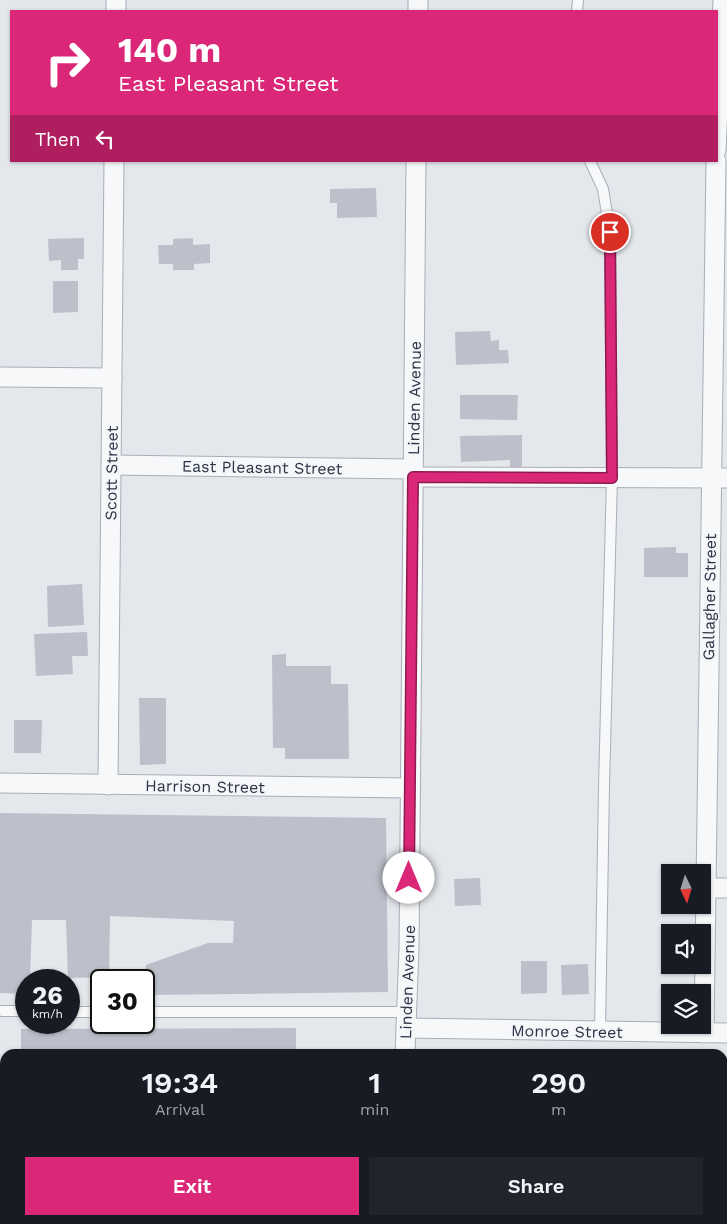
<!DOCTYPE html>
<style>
:root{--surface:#171b24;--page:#20242c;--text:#f1f3f6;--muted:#9ea1a6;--accent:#db2777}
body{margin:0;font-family:"Work Sans",sans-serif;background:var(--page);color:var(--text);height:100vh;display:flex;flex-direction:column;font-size:19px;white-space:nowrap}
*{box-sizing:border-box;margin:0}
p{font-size:16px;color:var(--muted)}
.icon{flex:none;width:28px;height:28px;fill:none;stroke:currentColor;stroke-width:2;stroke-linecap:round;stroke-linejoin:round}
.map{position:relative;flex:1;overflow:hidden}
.panel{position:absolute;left:0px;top:1049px;width:728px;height:176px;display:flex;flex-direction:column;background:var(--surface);border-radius:15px 15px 0 0;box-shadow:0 1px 4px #0004}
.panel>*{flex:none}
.hud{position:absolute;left:10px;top:10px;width:708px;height:152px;border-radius:0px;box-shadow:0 1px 4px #0004;background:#db2777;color:#fff;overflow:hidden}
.needle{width:32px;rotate:176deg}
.buttons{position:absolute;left:661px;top:864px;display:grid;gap:10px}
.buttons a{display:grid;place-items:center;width:50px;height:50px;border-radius:0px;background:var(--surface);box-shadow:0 1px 4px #0004;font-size:25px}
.speed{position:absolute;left:15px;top:969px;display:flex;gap:10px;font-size:25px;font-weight:700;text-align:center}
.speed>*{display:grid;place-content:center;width:65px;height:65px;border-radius:50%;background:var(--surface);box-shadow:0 1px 4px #0004;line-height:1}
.speed small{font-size:12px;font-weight:400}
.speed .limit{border:2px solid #111;border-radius:8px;background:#fff;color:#111}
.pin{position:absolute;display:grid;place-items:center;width:42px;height:42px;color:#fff;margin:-21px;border:2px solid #fff;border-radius:50%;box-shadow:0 1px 5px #0007}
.me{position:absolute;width:55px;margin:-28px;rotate:0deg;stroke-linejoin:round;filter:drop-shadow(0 0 4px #0008)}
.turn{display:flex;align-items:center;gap:18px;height:105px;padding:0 25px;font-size:22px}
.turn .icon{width:65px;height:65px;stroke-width:2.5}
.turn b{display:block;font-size:35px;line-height:42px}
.then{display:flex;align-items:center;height:48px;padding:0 25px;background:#0003;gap:10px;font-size:19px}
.eta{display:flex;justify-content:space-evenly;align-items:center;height:85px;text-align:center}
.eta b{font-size:30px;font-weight:600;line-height:35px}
.action{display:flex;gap:10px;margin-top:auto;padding:10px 25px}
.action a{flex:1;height:58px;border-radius:0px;background:var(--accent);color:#fff;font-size:20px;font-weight:600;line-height:58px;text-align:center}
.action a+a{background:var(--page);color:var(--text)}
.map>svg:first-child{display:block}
.building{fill:#bbc0ca}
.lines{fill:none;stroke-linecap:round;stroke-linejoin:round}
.lane-casing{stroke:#a9aeb7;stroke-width:12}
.street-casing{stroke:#a9aeb7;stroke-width:21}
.path{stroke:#c2c5cb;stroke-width:3;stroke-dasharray:4 4;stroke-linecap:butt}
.lane{stroke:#f7f8fa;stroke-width:10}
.street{stroke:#f7f8fa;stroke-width:19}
.rail{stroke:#7d8696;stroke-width:4;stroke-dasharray:2.5 5;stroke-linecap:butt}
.route-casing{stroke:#8e194d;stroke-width:12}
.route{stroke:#db2777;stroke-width:9}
.labels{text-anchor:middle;stroke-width:4;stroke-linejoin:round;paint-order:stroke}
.street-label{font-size:16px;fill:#2b3445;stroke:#f4f6f9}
</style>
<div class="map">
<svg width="727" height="1224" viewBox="0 0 727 1224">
<rect width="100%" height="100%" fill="#e4e7ec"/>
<g class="building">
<polygon points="376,188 377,217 337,218 337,203 330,203 330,189"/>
<polygon points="84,238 84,259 78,259 78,270 61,270 61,260 49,261 48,239"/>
<polygon points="193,238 193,245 210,244 210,263 194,264 194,270 173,270 173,264 159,264 158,245 173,245 173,239"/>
<polygon points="53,281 78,281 78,312 53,313"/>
<polygon points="490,331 491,341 499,340 499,350 508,350 509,363 456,365 455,332"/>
<polygon points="460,395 518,395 517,420 460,419"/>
<polygon points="522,435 522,468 510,469 510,460 461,462 460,436"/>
<polygon points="676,547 676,553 688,553 688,577 644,577 644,548"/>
<polygon points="82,584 84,625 48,627 47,586"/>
<polygon points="87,632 88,656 72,656 73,674 36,676 34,634"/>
<polygon points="286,654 286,666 331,666 331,684 348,684 349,759 285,759 285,748 273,748 272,655"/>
<polygon points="139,698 166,698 166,764 140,765"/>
<polygon points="14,720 42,720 41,753 14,753"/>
<polygon points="0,813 386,818 388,992 145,995 146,965 208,943 233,943 234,921 110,916 109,977 68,978 66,920 32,920 30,980 26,980 26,994 0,993"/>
<polygon points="480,878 481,905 455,906 454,879"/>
<polygon points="521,961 547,961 547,993 521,994"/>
<polygon points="588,964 589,994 562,995 561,965"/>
<polygon points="296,1028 296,1054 21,1054 21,1029"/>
<rect x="0" y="1082" width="5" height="51"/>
</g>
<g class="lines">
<g class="lane-casing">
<g id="lane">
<polyline points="577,11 578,0"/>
<polyline points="590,161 603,189 610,232 612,478 604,785 600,1031"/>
<polyline points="2,1011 26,1011"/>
<polyline points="69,1012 101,1012"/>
<polyline points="144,1012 407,1012"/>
</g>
</g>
<g class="street-casing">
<g id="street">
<polyline points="116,11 116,0"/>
<polyline points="418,11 418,0"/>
<polyline points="716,150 723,0"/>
<polyline points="0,377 112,378"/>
<polyline points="111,465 413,469"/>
<polyline points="413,477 727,478"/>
<polyline points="0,783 410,788"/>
<polyline points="108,785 114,161"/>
<polyline points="706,888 727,888"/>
<polyline points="406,1028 727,1033"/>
<polyline points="704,1033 716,161"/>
<polyline points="405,1054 409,949 416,161"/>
<polyline points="400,1224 400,1220"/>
</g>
</g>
<g class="path">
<polyline points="0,1202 5,1204"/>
<polyline points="44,1220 54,1224"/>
</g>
<use href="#lane" class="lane"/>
<use href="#street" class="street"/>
<g class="rail">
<polyline points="0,1183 5,1185"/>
<polyline points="90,1220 100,1224"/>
</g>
</g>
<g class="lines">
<g class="route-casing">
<polyline id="route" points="409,878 413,477 612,478 610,232"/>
</g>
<use href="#route" class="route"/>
</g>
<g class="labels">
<g class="street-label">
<text transform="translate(414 398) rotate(-89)" y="6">Linden Avenue</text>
<text transform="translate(262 467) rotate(1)" y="6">East Pleasant Street</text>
<text transform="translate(111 473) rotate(-89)" y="6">Scott Street</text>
<text transform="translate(709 597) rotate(-89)" y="6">Gallagher Street</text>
<text transform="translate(205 786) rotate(1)" y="6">Harrison Street</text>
<text transform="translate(407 982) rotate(-88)" y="6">Linden Avenue</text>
<text transform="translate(567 1031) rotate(1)" y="6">Monroe Street</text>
</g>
</g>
</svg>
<div class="buttons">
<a><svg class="needle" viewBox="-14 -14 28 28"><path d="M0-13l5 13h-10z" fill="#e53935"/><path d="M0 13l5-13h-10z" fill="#9ea1a6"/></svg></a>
<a><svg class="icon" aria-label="sound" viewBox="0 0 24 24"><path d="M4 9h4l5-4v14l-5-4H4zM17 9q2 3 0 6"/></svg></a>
<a><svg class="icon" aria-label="layers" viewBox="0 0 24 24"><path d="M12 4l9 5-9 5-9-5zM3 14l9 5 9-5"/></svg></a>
</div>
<div class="speed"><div>26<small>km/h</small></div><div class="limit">30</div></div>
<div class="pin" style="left:610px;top:232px;background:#d93025"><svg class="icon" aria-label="arrive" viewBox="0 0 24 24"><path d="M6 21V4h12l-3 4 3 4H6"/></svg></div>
<svg class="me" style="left:409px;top:878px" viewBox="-20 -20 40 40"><circle r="19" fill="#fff"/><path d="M0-13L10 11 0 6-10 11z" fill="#db2777"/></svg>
<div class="hud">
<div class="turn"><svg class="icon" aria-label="right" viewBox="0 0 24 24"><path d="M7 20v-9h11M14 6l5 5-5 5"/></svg><div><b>140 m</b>East Pleasant Street</div></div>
<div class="then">Then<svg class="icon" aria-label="left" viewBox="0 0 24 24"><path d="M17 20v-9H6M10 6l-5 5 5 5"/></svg></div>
</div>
<section class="panel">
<div class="eta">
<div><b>19:34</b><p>Arrival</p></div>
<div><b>1</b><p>min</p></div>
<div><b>290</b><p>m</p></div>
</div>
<div class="action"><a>Exit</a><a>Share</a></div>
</section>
</div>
